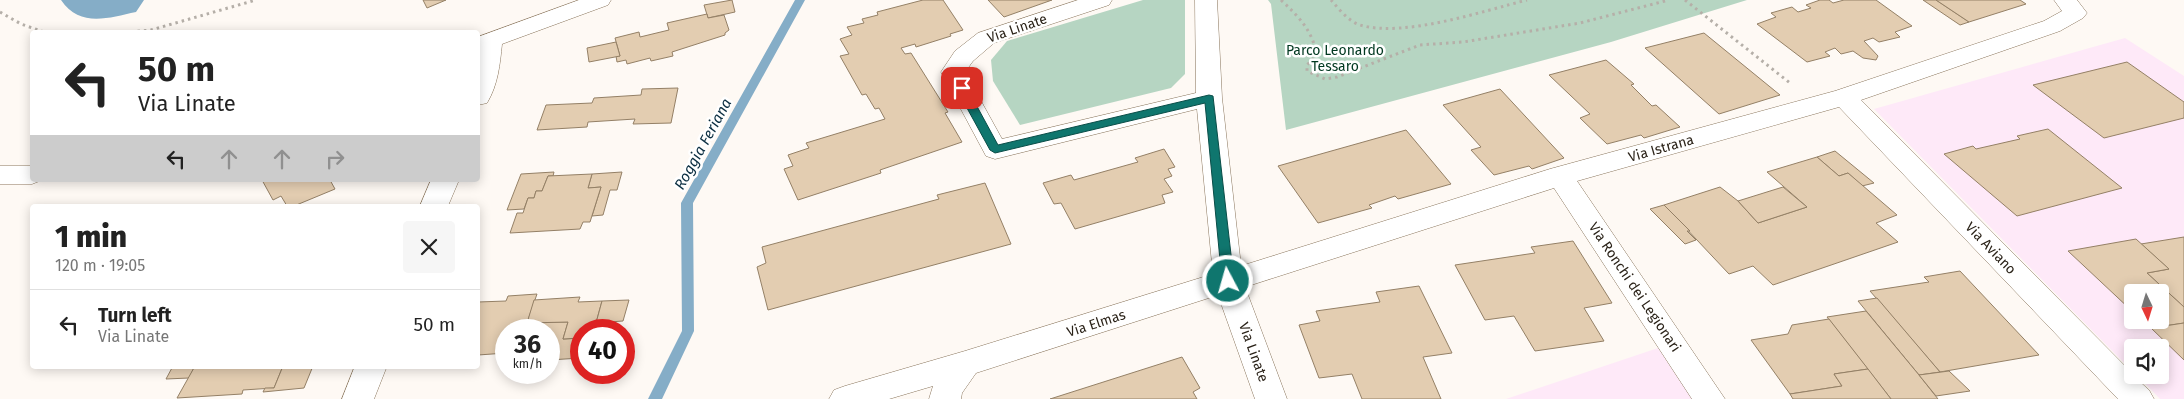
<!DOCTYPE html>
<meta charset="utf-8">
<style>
:root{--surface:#fff;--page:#f6f6f6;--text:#222;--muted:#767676;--line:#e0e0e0}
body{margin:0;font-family:"Fira Sans",sans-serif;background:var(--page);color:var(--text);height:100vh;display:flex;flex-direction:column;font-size:19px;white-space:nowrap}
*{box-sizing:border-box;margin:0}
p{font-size:16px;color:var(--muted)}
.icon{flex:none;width:28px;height:28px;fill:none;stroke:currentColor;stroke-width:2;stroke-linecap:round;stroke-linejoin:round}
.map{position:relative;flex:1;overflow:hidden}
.side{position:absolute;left:30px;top:204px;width:450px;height:165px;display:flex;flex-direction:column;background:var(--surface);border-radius:5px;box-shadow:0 2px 12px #0003}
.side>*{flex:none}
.hud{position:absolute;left:30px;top:30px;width:450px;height:152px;border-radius:5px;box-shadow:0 2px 12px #0003;background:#fff;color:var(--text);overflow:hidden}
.needle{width:32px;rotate:176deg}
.buttons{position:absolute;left:2124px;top:284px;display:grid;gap:10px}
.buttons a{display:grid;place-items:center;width:45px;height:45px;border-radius:5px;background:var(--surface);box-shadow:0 2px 12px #0003;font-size:25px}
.speed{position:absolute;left:495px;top:319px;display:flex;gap:10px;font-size:25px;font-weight:700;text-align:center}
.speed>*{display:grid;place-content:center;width:65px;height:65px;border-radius:50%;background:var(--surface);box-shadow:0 2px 12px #0003;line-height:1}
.speed small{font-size:12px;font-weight:400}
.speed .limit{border:8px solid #d22;background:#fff;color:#111}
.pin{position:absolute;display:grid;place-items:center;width:42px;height:42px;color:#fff;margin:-21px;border-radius:10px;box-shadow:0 2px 8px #0006}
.me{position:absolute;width:55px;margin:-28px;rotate:354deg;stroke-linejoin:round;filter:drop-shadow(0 0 4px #0008)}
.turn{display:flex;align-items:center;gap:18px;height:105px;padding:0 25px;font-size:22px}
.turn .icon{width:65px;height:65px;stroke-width:2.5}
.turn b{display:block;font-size:35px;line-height:42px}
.lanes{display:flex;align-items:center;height:48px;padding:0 25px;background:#0003;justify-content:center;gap:25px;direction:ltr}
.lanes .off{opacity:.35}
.round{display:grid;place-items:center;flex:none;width:52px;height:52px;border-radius:5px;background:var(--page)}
.overview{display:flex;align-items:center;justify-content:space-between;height:85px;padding:0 25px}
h1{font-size:30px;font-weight:800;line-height:38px}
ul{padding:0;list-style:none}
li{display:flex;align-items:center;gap:15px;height:70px;padding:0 25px;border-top:1px solid var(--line)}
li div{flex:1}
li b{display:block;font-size:19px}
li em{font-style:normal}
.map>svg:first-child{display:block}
.industrial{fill:#fee9f8;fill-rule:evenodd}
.green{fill:#b6d5c2}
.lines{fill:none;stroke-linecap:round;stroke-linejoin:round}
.stream{fill:#85adc7;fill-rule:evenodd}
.river{fill:#85adc7;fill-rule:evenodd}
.building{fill:#e3cdb1;stroke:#948066}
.minor-casing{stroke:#89755c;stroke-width:1}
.path{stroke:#b5afa8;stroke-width:3;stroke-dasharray:2.5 4;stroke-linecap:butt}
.minor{fill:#fff;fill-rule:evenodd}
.route{fill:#0f766e;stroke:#0a4d48}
.labels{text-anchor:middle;stroke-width:5;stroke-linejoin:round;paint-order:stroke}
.street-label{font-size:14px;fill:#2b2319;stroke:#fff}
.park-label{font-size:14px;fill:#003820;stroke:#fff}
.water-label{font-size:15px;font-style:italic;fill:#0b2e41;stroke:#fff}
</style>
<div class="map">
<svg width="2184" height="399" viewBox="0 0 2184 399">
<rect width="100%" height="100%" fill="#fef9f4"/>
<g class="industrial">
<path d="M2125 38 2184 76V399H2160L2137 375H2160V348H2132V371L1874 109ZM2132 292H2160V320H2132Z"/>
<polygon points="1658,348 1692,399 1506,399"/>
</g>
<g class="green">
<polygon points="1143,0 1185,0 1185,74 1171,88 1020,125 993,81 991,60 1007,41"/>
<polygon points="1268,0 1747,0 1611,42 1286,130 1271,4"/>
</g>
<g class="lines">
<polygon class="stream" points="795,0 805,0 693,203 694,331 662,399 648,399 682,331 681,203"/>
<path class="river" d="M61 0H144L136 12C108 18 80 28 61 0Z"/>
</g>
<g class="building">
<polygon points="423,0 446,0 427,8"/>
<polygon points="732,0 735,12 708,18 704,5"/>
<polygon points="923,0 943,0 963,30 950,34 951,36 916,47 915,44 901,48 905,54 911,53 948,112 945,113 962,142 880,170 881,173 798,200 784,169 793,166 788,155 809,148 806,143 885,119 879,108 875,109 866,94 862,95 840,56 849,54 840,39 852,35 847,27 864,23 862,19 878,15 877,12"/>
<polygon points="988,0 1052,0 1004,17"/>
<polygon points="1820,0 1829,0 1833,3 1844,0 1876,0 1912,26 1895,32 1900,37 1879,42 1873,38 1864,41 1878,56 1876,60 1863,58 1853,51 1841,54 1835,48 1825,52 1830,56 1807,62 1757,24 1776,17 1771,13 1792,7 1798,12 1811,8 1806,5"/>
<polygon points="1923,0 1936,0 1969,22 1960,25"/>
<polygon points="1936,0 2020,0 2026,4 1969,22"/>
<polygon points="707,14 708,18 724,15 729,30 725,33 725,35 672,52 673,56 651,61 650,58 627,64 626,60 617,62 616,56 620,56 615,38 639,32 640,37 669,30 667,23"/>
<polygon points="1704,33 1780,95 1719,114 1645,48"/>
<polygon points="616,42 620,56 589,62 587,48"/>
<polygon points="1606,60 1634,84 1631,85 1652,106 1656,105 1680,127 1644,138 1641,135 1607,144 1580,118 1590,114 1549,75"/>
<polygon points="2127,62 2184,102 2184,118 2104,138 2033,85"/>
<polygon points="678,88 671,123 633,124 635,119 588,122 587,127 537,130 546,105 592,103 594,98 641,95 642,89"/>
<polygon points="1500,89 1564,158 1532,169 1529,166 1494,175 1471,150 1481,147 1443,105"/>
<polygon points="2048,129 2122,188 2017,216 1944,154 1973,146 1976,149 2020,139 2017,136"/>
<polygon points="1406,130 1451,184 1398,199 1395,196 1369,205 1372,208 1318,223 1278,166"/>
<polygon points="1164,149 1175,167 1168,169 1172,176 1164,179 1173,192 1162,195 1165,203 1075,229 1061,203 1054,204 1043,183 1071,175 1074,180 1138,162 1135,158"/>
<polygon points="1835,151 1874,183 1862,186 1848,173 1839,176 1817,157"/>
<polygon points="1817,157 1839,176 1848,173 1897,215 1876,223 1898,242 1773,285 1753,266 1729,274 1664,205 1720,187 1738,201 1758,223 1807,207 1767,172"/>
<polygon points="554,172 553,176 548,176 542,191 536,191 534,198 528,198 524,209 507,210 521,174"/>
<polygon points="622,172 617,190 610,190 603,215 592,216 601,187 588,188 592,174"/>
<polygon points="592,174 588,188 601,187 590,222 583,222 580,229 510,233 517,213 523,213 528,198 534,198 536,191 542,191 548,176"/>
<polygon points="262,180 330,180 335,189 294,206 287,206 281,196 273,200"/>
<polygon points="985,183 1011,244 768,310 757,267 766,263 762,247 939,199 937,195"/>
<polygon points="1783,187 1807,207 1758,223 1738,201"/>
<polygon points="1664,205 1690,231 1687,231 1696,240 1685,244 1650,209"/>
<polygon points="2184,237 2184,307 2147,273 2169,269 2141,244"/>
<polygon points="2136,239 2169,269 2147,273 2184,307 2184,323 2151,328 2142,320 2160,320 2160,292 2132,292 2132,311 2068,251"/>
<polygon points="1573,241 1612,303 1584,308 1604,341 1535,351 1514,316 1485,320 1455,265 1535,253 1531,247"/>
<polygon points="1960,271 2039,355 1940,372 1870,291 1929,282 1924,277"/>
<polygon points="1419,286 1452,353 1423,357 1441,399 1362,399 1352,374 1319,378 1299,325 1320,321 1316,311 1380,302 1376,292"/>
<polygon points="537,294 527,323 568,322 563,339 581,338 581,358 549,360 549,330 506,330 506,353 478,355 478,302 506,301 508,296"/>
<polygon points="580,297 578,302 602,301 594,330 581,330 581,338 563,339 568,322 527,323 534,300"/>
<polygon points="1877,298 1940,372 1919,375 1858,301"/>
<polygon points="629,300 623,321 596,323 602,301"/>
<polygon points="1866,311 1919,375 1938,399 1891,399 1827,317"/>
<polygon points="1829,319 1868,369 1834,374 1842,386 1790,394 1751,340 1788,334 1792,325"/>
<polygon points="2184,323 2184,360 2151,328"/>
<polygon points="1182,357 1200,388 1193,392 1197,399 1050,399"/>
<polygon points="173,366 195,366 189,378 166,379"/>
<polygon points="195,366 283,366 274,388 243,390 242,394 177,398"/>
<polygon points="283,366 313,366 304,388 263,392 265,388 274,388"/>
<polygon points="1868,369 1891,399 1793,399 1790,394 1842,386 1834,374"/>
<polygon points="1949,371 1970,391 1936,396 1919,375"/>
</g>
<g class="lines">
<g class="minor-casing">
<g id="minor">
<path d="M579 0H611L608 5 502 44C500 64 498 85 487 103L478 105V37Z"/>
<polygon points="1078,0 1112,0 1109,5 994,43 973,61 965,72 1002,139 1196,93 1195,0 1217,0 1222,98 1241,266 1550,169 1835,91 2044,21 2062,11 2054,0 2077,0 2087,13 2083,18 2060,31 1861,100 2132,373 2132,375 2149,390 2154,399 2118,399 1839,107 1577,181 1725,399 1692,399 1554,188 1245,287 1287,399 1255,399 1218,295 976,373 962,393 961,399 929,399 933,386 889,399 829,399 834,390 845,386 965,351 1213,274 1197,109 995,159 986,156 941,72 955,51 978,33"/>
<polygon points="0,166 32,166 32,180 42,180 32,184 0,184"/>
<polygon points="431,180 459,180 448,206 420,206"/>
<polygon points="355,366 387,366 374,399 342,399"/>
</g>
</g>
<g class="path">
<path d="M1281 0C1299 17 1312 30 1317 55L1307 65V71L1325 79 1337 77 1420 45 1463 42 1580 23 1669 0"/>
<path d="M1331 0C1339 9 1348 21 1360 25 1404 38 1483 11 1527 0"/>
<polyline points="1685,0 1790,83"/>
<polyline points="0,12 21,24 44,32"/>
<polyline points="131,32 151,30 256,0"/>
</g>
<use href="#minor" class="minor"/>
</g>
<polygon class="route" points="962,84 967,88 998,145 1209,95 1213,96 1234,281 1233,284 1228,286 1222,281 1205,103 995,153 990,150 956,88"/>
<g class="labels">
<g class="street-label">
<text transform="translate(1017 28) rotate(-19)" y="5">Via Linate</text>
<text transform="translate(1661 148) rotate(-16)" y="5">Via Istrana</text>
<text transform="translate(1991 248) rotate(46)" y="5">Via Aviano</text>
<text transform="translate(1635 287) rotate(56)" y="5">Via Ronchi dei Legionari</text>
<text transform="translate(1096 323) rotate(-18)" y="5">Via Elmas</text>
<text transform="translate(1254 352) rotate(70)" y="5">Via Linate</text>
</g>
<g class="park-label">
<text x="1335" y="55">Parco Leonardo<tspan x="1335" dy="16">Tessaro</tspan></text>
</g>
<g class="water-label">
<text transform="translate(703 144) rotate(-61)" y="5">Roggia Feriana</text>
</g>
</g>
</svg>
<div class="buttons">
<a><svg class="needle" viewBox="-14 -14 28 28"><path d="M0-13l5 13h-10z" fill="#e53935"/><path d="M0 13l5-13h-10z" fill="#767676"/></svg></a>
<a><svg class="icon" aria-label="sound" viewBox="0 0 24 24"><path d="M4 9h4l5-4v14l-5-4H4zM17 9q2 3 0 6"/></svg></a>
</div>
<div class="speed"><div>36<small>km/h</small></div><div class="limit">40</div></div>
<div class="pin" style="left:962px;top:88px;background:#d93025"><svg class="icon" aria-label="arrive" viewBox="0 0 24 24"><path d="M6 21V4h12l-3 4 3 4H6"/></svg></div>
<svg class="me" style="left:1228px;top:281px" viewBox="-20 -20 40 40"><circle r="17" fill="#0f766e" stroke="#fff" stroke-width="3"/><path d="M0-11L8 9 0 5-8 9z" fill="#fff"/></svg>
<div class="hud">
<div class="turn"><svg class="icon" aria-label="left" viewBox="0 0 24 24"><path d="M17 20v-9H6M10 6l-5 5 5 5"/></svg><div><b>50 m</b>Via Linate</div></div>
<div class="lanes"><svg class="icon" aria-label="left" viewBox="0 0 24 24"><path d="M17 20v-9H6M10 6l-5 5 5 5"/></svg><svg class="icon off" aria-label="ahead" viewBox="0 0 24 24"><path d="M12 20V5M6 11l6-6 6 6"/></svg><svg class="icon off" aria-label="ahead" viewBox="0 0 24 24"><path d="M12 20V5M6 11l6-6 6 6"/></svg><svg class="icon off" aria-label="right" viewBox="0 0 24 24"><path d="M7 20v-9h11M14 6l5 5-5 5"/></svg></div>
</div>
<section class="side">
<div class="overview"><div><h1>1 min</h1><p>120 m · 19:05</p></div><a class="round"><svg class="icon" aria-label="close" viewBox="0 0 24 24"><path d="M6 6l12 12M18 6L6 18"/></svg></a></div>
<ul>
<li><svg class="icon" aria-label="left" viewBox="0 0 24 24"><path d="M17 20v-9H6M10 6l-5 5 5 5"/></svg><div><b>Turn left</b><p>Via Linate</p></div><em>50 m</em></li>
</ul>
</section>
</div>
